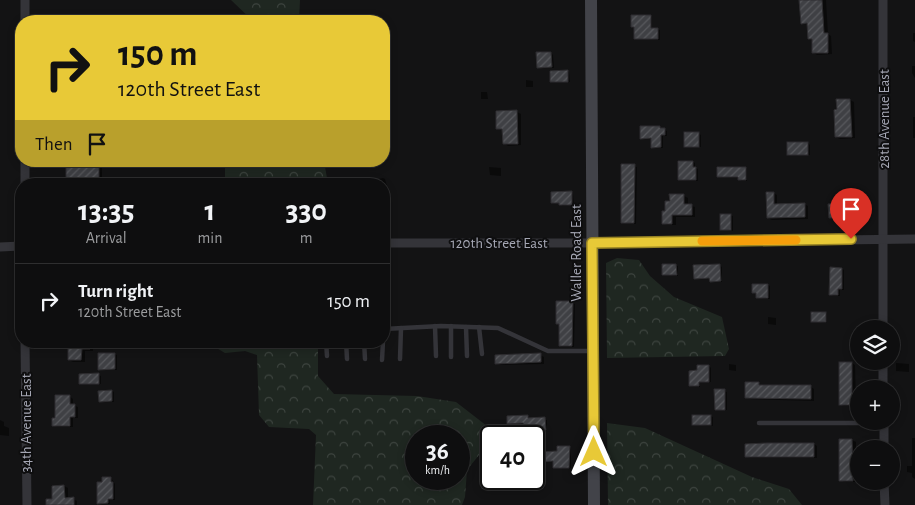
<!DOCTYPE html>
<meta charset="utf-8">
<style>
:root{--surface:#0e0e0f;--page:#171718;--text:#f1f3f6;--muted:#9b9c9e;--line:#2e2e2f}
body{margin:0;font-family:"Alegreya Sans",sans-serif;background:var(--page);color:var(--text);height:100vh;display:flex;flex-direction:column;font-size:19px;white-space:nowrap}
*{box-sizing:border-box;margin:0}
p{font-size:16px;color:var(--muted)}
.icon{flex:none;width:28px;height:28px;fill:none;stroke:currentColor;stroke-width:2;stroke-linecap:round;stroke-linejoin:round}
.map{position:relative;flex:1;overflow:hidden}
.drawer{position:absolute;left:15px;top:178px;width:375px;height:170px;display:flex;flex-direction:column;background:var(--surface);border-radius:20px;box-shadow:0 2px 8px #0003,0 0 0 1px var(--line)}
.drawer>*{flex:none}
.banner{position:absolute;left:15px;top:15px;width:375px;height:152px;border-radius:20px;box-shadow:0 2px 8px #0003,0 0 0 1px var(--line);background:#e8c937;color:#111;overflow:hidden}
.controls{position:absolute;left:850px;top:320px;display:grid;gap:10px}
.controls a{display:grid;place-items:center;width:50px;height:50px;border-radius:50%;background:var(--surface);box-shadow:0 2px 8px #0003,0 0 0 1px var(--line);font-size:25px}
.speed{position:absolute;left:405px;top:425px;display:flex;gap:10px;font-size:25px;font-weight:700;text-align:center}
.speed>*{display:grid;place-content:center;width:65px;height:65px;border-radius:50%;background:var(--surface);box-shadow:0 2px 8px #0003,0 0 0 1px var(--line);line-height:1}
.speed small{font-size:12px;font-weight:400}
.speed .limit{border:2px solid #111;border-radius:8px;background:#fff;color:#111}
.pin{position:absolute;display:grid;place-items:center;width:42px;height:42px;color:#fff;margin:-51px -21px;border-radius:50% 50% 50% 0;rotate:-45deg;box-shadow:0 0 5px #0007}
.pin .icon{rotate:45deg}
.me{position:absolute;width:55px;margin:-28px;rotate:0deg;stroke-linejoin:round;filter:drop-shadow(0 0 4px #0008)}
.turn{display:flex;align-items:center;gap:18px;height:105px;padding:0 20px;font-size:22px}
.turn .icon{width:65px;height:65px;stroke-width:2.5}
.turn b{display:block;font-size:35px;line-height:42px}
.then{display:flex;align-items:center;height:48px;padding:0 20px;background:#0003;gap:10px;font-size:19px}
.eta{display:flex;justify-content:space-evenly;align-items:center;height:85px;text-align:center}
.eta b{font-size:30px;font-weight:600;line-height:35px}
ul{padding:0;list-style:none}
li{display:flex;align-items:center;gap:15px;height:75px;padding:0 20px;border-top:1px solid var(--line)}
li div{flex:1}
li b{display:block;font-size:19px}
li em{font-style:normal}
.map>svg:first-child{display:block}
.forest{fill:url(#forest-crowns);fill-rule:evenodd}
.shadow{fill:#0007}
.building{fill:url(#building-hatch);stroke:#2e2d30}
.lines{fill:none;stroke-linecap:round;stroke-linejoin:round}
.lane{stroke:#343439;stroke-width:4.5}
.street{stroke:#343439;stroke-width:9}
.secondary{stroke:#424349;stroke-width:12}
.route-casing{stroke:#978324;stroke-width:12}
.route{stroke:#e8c937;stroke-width:9}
.slow{stroke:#f59e0b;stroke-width:9}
.labels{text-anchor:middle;stroke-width:4;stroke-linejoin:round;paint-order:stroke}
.street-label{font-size:15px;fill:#a5a7b4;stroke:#0e0e0f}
</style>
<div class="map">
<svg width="915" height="505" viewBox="0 0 915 505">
<defs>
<pattern id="forest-crowns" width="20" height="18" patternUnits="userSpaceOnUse" patternTransform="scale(1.25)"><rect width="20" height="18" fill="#1f2721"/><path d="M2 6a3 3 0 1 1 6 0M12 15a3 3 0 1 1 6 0" fill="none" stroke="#3d443f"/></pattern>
<pattern id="building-hatch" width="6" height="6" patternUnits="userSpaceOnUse" patternTransform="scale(1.25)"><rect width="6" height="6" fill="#3f4044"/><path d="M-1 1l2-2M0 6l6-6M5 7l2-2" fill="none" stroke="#58595d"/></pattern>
</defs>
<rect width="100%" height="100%" fill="#131314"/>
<g class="forest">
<polygon points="231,0 300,0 299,21 253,21"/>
<polygon points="225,161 324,161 328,184 225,184"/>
<polygon points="617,258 639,260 650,276 674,297 722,317 729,349 725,356 607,358 606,263"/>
<path d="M205 341H318V376L334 394 417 396 456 402 487 426 490 433 487 445 467 470 465 497 462 505H313L316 435 309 429 269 427 259 415 257 355 245 351 225 353ZM459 436V479H416V436Z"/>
<polygon points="607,423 645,428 752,477 789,489 802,505 608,505"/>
</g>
<g class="shadow">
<polygon points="801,0 826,0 828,34 831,36 832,54 817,55 814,53 813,41 809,39 809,25 802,23"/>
<polygon points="650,16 652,17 652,29 660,30 660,40 636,38 634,27 632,26"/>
<polygon points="913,33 915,33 915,42 913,41"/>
<polygon points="551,53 553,55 554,68 538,67"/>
<polygon points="912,66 915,66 915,78 912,73"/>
<polygon points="567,71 569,72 570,82 551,81"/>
<polygon points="526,80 533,81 533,87 526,87"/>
<polygon points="481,92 487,92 488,99 481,99"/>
<polygon points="850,100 854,102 855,138 840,139 836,137"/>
<polygon points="517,112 521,114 521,145 508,146 504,143 504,130 497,128"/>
<rect x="913" y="117" width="2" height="21"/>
<polygon points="660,128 667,131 667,136 663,136 663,148 654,148 652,147 652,139 642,138"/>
<polygon points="699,134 701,135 701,147 685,146"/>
<polygon points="808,143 810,145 810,155 788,154"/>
<polygon points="72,161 102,161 102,180 93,180 94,184 68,184 68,165 72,165"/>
<polygon points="693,162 695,163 695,168 698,169 698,181 680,180"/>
<polygon points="622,165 637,167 636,224 623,222"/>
<polygon points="489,167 501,168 501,176 490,175"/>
<polygon points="745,168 747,169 747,181 741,181 740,178 718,177"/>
<polygon points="383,178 385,179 387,186 384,187 384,184 367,184 367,182"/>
<polygon points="571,193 573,194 574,205 562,206 560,203 552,202"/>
<polygon points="773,193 777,195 777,205 804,204 808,206 808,219 772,220 768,218"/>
<polygon points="684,196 688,198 688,205 695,207 695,217 676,217 676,225 667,225 663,223 671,202"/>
<polygon points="857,196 860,198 861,218 834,219 830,217"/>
<polygon points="721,215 733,216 733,231 721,229"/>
<polygon points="664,265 678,266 678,276 664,274"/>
<polygon points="720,266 722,267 722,282 713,282 711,279 695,278"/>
<polygon points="842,269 844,270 844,290 840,290 840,296 833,296 831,294"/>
<polygon points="768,285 770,286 770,299 757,298 757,294 754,292"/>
<polygon points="572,302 575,304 574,347 562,347 560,346 560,324"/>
<polygon points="825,313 827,314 827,323 813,321"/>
<polygon points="768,317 776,318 776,325 768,324"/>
<polygon points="69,341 93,341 93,351 85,351 85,362 73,362 69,360"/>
<polygon points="114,354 117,355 117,370 99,369"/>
<polygon points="540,355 544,357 544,364 500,365 497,363"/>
<polygon points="852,363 855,365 856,406 844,406 840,404"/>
<polygon points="896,363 909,364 909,372 896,371"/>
<polygon points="729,364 736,365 736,371 729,370"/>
<polygon points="709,366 711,368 711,382 700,382 700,387 690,386 698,372"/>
<polygon points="98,375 101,376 101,384 80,384"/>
<polygon points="746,383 759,383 762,387 811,387 814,389 814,401 750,399 746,397"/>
<polygon points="716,390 727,392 727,410 716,409"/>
<polygon points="112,391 114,392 114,402 100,401"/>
<polygon points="69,396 73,399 73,405 78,407 78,418 73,418 73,427 57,427 53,425"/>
<polygon points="710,416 713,417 713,426 693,424"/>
<polygon points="528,417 530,419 547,420 547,430 534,431 532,430 532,426 508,423"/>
<polygon points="0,420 4,422 4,426 9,428 9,436 0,435"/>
<polygon points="912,438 915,438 915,479 912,477 912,473 907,472 907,466 912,466"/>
<polygon points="852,440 856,442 856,482 844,482 841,480"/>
<polygon points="814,444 817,446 817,458 750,458 746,456"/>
<polygon points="569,447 571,449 571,468 556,468 554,467 554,462 541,461"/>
<polygon points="111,478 115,484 115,500 110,500 110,504 101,504 99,503 103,483"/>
<polygon points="64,486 68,488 68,499 73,499 77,501 77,505 54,505 53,487"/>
</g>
<g class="building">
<polygon points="799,0 822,0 824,33 828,33 828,53 812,53 812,39 808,39 807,23 801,24"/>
<polygon points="631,15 651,15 651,28 658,28 658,39 634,39 634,27 631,27"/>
<polygon points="536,52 551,52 552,67 537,68"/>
<polygon points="568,70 568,82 550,82 550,71"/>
<polygon points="836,99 850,99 852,137 835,137 834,110 837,109"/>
<polygon points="517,110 518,144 503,144 502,129 496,129 496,111"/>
<polygon points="640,126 660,126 660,128 665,128 665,135 661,135 661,147 651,148 651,138 640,139"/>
<rect x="684" y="132" width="15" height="15"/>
<rect x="787" y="142" width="21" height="13"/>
<polygon points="678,161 693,161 693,167 696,167 696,180 678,180"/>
<rect x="66" y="164" width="33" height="15"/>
<polygon points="621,164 635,164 634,223 621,223"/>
<polygon points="717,167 746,167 746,180 738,180 738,177 717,177"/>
<polygon points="572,191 572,205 559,205 559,203 551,203 551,192"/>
<polygon points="766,192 774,192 774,204 805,203 805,217 767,218"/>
<polygon points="669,194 684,194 684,204 692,204 692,215 672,215 672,224 662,224 662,211 665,211 665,201 670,201"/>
<polygon points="838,195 857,195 858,217 829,218 828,204 839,203"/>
<rect x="720" y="214" width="11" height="16"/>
<polygon points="662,264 676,264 677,275 662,275"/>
<polygon points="720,264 721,281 710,282 709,278 694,279 693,265"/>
<polygon points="830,267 842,268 842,289 838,289 838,295 829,295"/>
<polygon points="752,284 768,284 768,298 756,298 756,293 752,293"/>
<polygon points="556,301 573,301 572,346 559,346 559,324 556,324"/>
<rect x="811" y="312" width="15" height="10"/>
<polygon points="68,341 90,341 90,349 82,349 81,360 68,360"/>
<polygon points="98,353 115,353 115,369 98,370"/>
<polygon points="541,353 541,362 495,364 495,355"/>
<rect x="839" y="362" width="13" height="43"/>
<polygon points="697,365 709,365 709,382 699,382 699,386 689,386 689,371 697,370"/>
<polygon points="99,373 99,384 79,384 79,374"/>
<polygon points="745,382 759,382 759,385 811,385 811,399 745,398"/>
<polygon points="714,389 725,389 725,410 715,410"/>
<polygon points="112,390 112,401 99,402 98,391"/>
<polygon points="55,395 70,395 70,404 75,404 75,417 70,417 70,426 52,426 52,418 55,418"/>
<polygon points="528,415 528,418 545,417 546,430 531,431 530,425 524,426 523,423 507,424 507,416"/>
<rect x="692" y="415" width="19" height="10"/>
<polygon points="839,439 852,439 853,481 839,481"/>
<polygon points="767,443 814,443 814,457 745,457 745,444"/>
<polygon points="557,446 570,446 569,468 553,468 553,461 540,462 540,452 557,451"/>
<polygon points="102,477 111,477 111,482 113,482 113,499 108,499 108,503 97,504 97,482 102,482"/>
<polygon points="64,485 65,498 74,497 74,505 46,505 46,499 52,499 52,486"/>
</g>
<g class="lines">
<g class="lane">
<polyline points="435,326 436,356"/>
<polyline points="466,327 467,356"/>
<polyline points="479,327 482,354"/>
<polyline points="384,329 441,326 498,328 548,351 592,351"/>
<polyline points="326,341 327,356"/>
<polyline points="346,341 347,359"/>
<polyline points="364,341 365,359"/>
<polyline points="451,357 451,326"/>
<polyline points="400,359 401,328"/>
<polyline points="382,360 383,341"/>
<polyline points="759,423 884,423"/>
</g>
<g class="street">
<polyline points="883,0 883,329"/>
<polyline points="25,21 25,0"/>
<polyline points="25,184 25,161"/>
<polyline points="384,243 592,243 915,239"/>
<polyline points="0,247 21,246"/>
<polyline points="25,341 27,505"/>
<polyline points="883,389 883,361"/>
<polyline points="884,421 884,449"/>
<polyline points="884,481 885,505"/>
</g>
<polyline class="secondary" points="591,0 594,505"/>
</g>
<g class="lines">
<g class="route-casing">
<polyline id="route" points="594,452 592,243 851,239"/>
</g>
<use href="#route" class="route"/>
<polyline class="slow" points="702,241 796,240"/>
</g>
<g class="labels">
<g class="street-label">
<text transform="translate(884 119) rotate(-90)" y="5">28th Avenue East</text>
<text x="499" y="248">120th Street East</text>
<text transform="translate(576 253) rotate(-90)" y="5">Waller Road East</text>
<text transform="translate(26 423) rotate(-90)" y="5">34th Avenue East</text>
</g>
</g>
</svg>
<div class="controls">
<a><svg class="icon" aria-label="layers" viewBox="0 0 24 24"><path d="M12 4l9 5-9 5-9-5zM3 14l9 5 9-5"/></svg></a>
<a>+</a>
<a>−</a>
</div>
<div class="speed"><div>36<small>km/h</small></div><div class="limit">40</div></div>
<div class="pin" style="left:851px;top:239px;background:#d93025"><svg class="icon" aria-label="arrive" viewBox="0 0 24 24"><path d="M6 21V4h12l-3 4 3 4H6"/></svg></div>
<svg class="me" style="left:594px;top:452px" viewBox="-20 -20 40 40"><path d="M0-17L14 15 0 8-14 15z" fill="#e8c937" stroke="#fff" stroke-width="4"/></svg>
<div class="banner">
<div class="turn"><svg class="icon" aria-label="right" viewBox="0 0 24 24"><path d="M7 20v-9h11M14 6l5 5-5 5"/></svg><div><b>150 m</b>120th Street East</div></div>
<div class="then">Then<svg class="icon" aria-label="arrive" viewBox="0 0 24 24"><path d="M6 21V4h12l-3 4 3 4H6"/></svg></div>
</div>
<section class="drawer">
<div class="eta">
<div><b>13:35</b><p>Arrival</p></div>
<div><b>1</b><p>min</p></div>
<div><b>330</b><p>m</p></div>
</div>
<ul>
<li><svg class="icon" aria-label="right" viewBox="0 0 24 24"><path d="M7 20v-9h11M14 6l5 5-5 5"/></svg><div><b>Turn right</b><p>120th Street East</p></div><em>150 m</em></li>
</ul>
</section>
</div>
